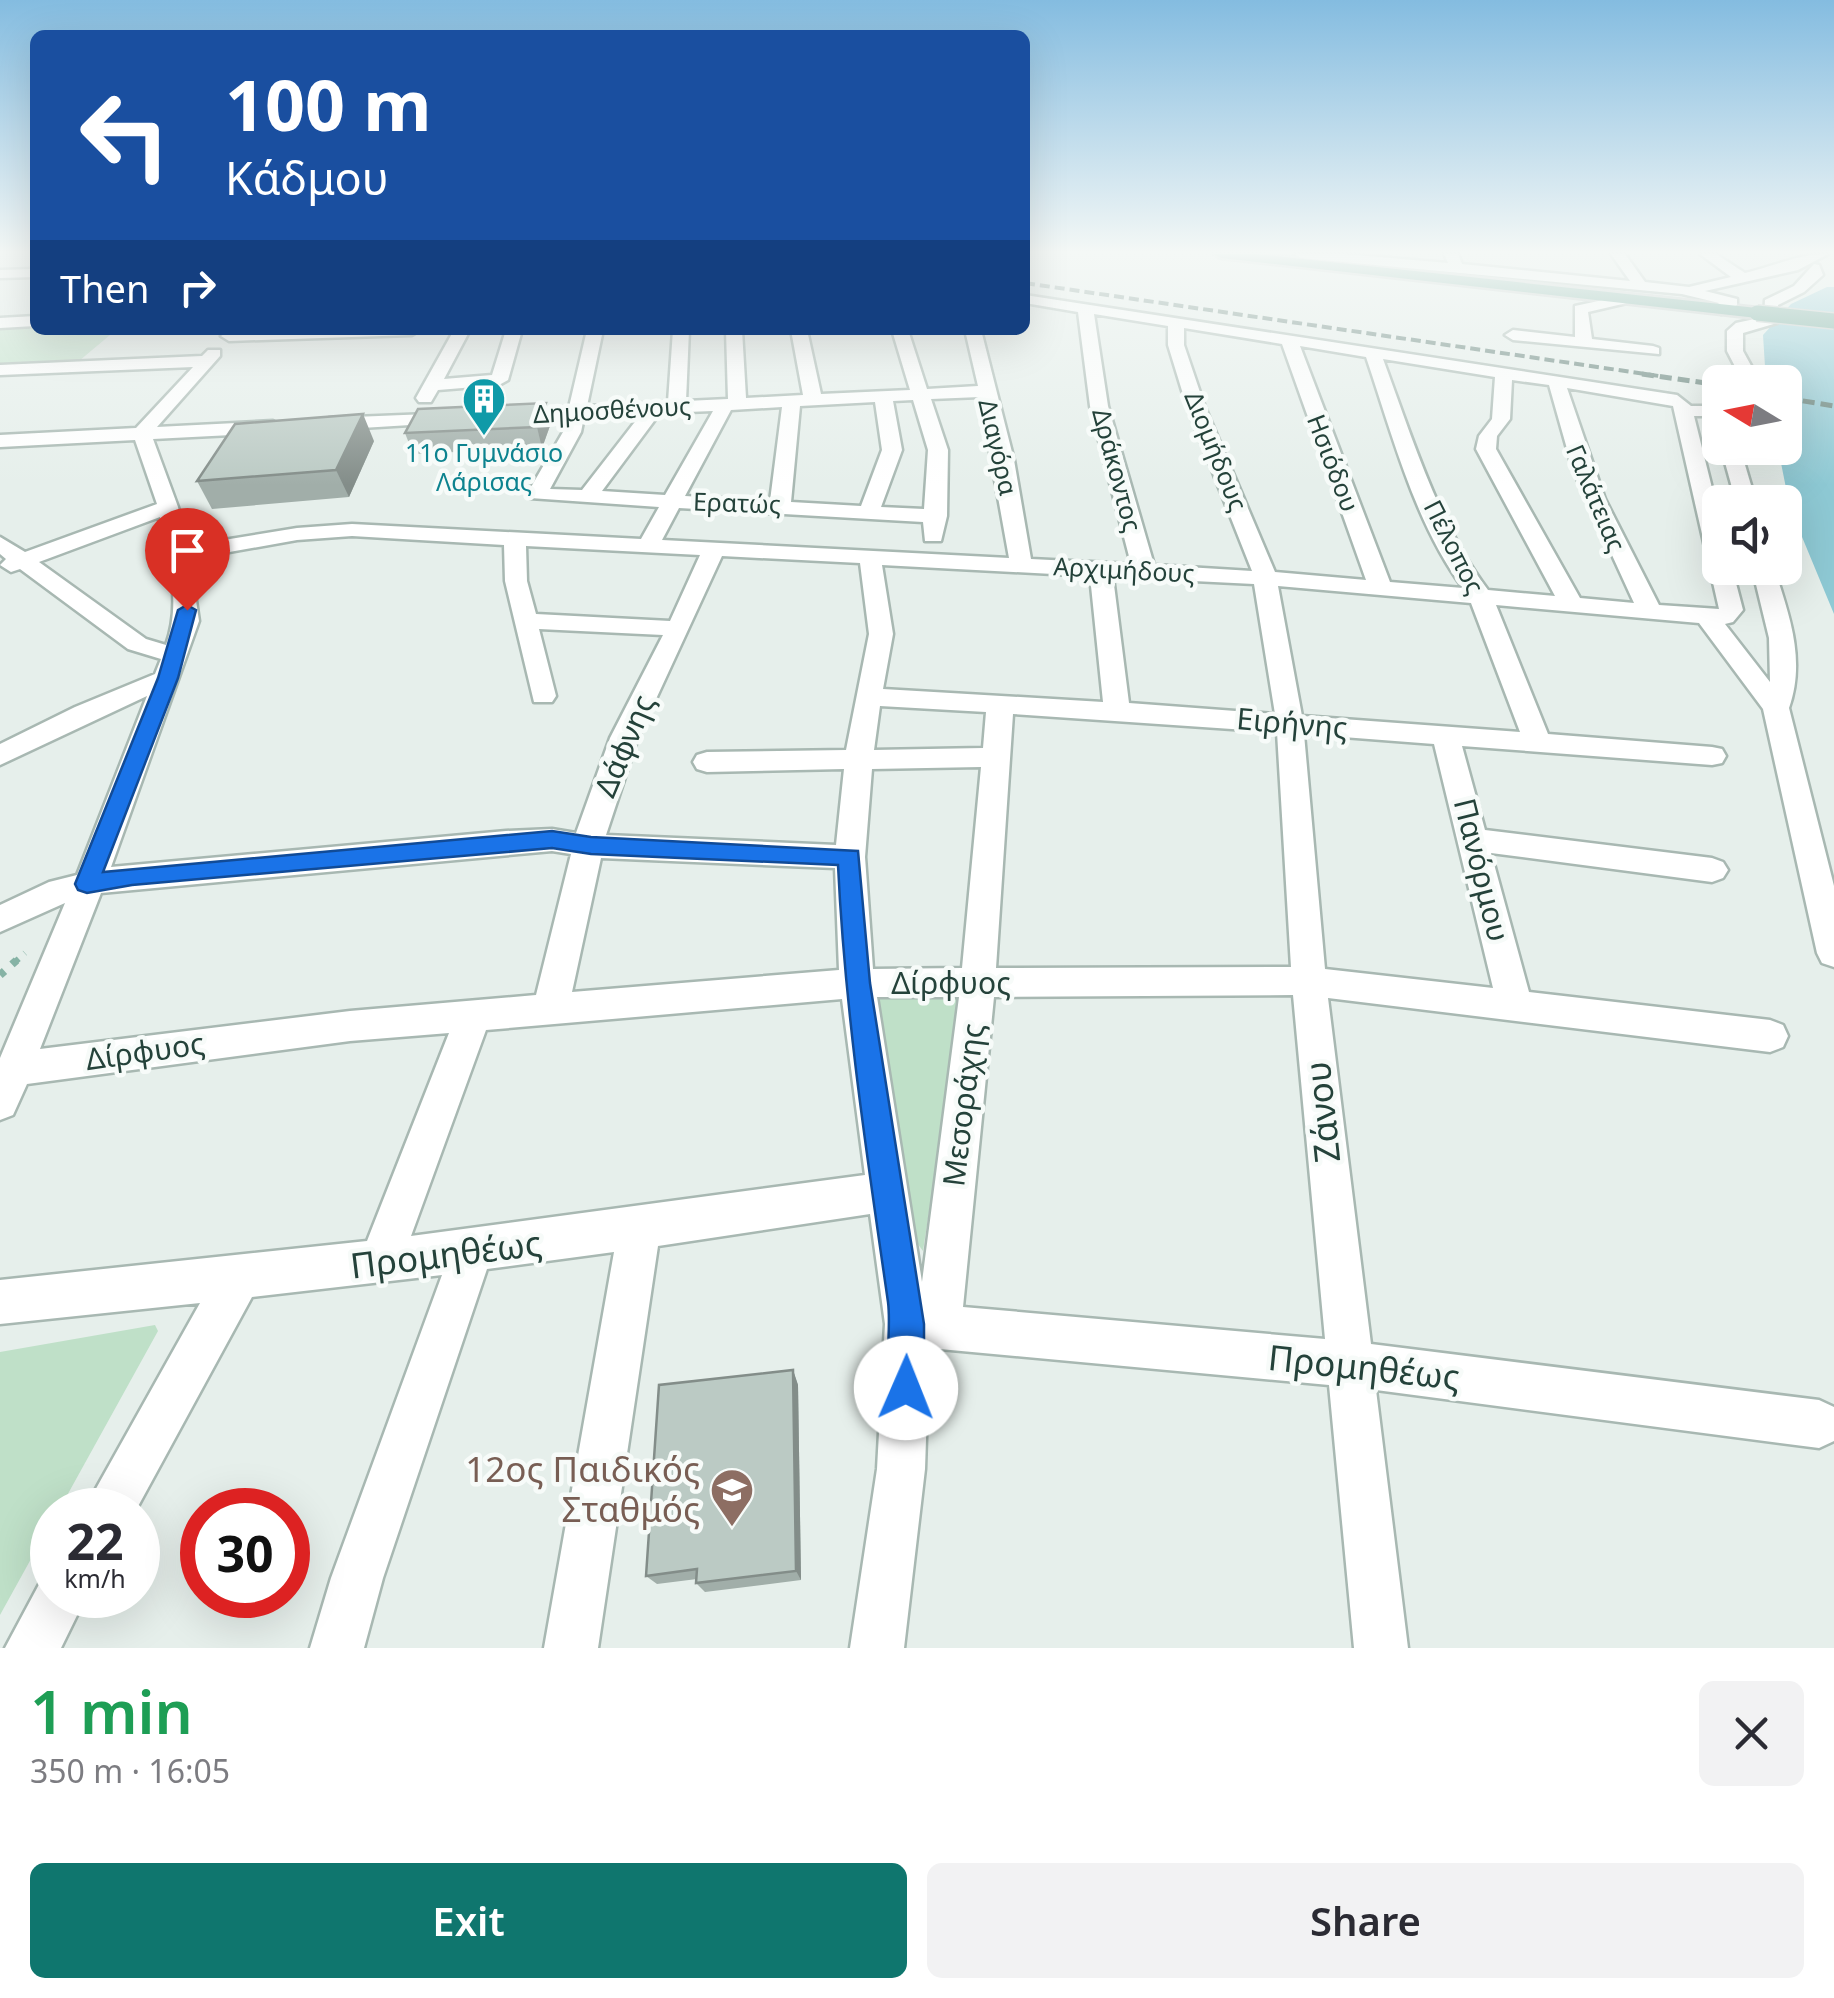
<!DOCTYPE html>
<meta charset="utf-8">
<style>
:root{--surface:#fff;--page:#f2f2f3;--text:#2b2b33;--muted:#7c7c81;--accent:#0f766e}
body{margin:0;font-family:"Noto Sans",sans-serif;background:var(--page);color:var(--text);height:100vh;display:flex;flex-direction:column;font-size:38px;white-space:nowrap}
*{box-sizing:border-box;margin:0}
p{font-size:32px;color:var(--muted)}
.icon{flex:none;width:55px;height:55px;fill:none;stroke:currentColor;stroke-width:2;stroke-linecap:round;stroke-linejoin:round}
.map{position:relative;height:1648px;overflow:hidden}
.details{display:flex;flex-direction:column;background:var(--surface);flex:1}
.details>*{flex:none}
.banner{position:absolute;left:30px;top:30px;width:1000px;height:305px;border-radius:15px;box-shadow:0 10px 40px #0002;background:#1a4fa0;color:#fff;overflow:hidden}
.needle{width:65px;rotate:280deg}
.tools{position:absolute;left:1702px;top:365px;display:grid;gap:20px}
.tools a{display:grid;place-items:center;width:100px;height:100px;border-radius:15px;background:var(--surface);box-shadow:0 10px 40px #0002;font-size:50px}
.speed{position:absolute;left:30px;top:1488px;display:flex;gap:20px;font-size:50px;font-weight:700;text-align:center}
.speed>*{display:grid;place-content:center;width:130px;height:130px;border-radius:50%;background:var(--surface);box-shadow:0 10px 40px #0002;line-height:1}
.speed small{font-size:25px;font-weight:400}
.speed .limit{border:15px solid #d22;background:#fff;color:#111}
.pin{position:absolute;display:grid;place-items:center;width:85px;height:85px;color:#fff;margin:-102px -42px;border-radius:50% 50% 50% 0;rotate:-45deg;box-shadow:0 0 10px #0007}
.pin .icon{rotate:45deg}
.me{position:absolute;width:110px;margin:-55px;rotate:1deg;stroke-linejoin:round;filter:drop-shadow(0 0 8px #0008)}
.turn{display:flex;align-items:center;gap:35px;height:210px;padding:0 30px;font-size:45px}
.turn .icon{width:130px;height:130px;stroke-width:2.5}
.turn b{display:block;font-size:70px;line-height:85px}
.then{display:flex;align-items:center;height:95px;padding:0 30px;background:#0003;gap:20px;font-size:38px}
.round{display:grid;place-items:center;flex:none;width:105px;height:105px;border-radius:15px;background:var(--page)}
.overview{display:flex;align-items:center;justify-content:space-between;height:170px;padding:0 30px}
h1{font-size:60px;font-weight:600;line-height:75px;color:#1e9e55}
.cta{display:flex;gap:20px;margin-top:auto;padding:20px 30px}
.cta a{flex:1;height:115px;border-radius:15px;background:var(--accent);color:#fff;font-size:40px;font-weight:600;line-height:115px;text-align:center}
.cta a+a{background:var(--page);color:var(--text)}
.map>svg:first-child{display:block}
.green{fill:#bfe0c8}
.water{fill:#8ec9d4}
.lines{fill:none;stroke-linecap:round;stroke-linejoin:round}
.minor-casing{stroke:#a8b8b2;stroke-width:5}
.major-casing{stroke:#c2cac8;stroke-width:5}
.path-far1{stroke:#86b3a5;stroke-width:6;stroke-dasharray:5 8;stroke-linecap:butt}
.path{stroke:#86b3a5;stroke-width:8;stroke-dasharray:6 10;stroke-linecap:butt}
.minor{fill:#fff;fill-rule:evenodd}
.major{fill:#6aa596;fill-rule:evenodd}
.rail-far1{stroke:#5f7d75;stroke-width:4;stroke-dasharray:10 5;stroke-linecap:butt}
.rail{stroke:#5f7d75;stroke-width:5;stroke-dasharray:12 6;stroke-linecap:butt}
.major-bridge-casing{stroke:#c2cac8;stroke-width:18;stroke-linecap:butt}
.major-bridge{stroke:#6aa596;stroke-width:15}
.wall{fill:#a1aea9}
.shaded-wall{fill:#838d89}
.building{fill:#bbcac4;stroke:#838d89;stroke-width:2.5}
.route{fill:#1a73e8;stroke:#114b97;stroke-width:2.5}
.labels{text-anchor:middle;stroke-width:9;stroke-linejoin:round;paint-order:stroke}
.far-street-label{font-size:25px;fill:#24423a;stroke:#f7fbf9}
.far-culture-label{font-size:25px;fill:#0d838f;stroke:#f7fbf9}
.street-label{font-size:30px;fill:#24423a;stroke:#f7fbf9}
.near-street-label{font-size:35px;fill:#24423a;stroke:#f7fbf9}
.near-education-label{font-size:35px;fill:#785e54;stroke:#f7fbf9;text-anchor:end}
</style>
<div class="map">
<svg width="1834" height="1648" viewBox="0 0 1834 1648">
<rect width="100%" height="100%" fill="#e6efeb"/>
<g class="green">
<polygon points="35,326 35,330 116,330 79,361 0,365 0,327"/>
<polygon points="962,997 923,1251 917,1243 878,998"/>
<polygon points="155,1325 158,1331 59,1510 52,1510 52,1521 0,1615 0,1352"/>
</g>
<polygon class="water" points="1827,287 1834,287 1834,614 1790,508 1778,448 1785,448 1785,382 1766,382 1763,335 1791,304"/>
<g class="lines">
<g class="minor-casing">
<g id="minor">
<path d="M1294 254H1344L1448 263 1444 254H1458L1462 264 1630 281 1611 254H1625L1645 282 1689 287 1731 277 1700 254H1716L1745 273C1772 267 1801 253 1828 254L1798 270 1705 291 1737 299V305L1721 314 1713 309 1719 303 1682 294 1301 258Z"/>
<polygon points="1814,264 1819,265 1823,275 1804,292 1778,305 1777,323 1743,333 1743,351 1760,382 1743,382 1727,351 1727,331 1736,323 1764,317 1765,300 1794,286"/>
<polygon points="35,269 35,277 0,278 0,270"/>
<path d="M1025 295 1677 395 1691 406H1720V416H1694L1720 520V568H1732L1743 610 1733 622 1725 624 1770 682 1769 638 1752 568H1774C1789 614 1806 660 1789 708L1834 886V967L1822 963 1817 953 1763 709 1699 623 1496 605 1548 734 1712 747 1722 749 1726 756 1722 763 1712 765 1462 746 1485 830 1712 858 1723 862 1728 870 1723 878 1712 882 1491 853 1529 992 1770 1020 1783 1025 1788 1036 1783 1047 1770 1052 1328 998 1371 1344 1819 1400 1834 1407V1441L1819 1448 1376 1390 1408 1648H1354L1329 1385 929 1348 925 1469 904 1648H850L877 1469 885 1324 870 1214 658 1246 598 1648H544L614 1252 487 1269 383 1578 364 1648H310L331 1578 442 1275 252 1297 136 1510H84L200 1303 0 1324V1280L367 1241 449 1033 350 1041 27 1084 13 1115 0 1120V1058L65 903 0 932V905L49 882 77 875 147 696 0 765V744L75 707 155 674 161 659 128 649 20 569 11 572 0 565 6 559 0 554V537L25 552 157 504 135 440 0 447V435L136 428 193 367 0 375V365L202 356 208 350H220V356L157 427 273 421 282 427 273 433 153 439 178 507 187 546 297 528 352 524 641 539 659 507 530 498 527 494 563 432 566 418 509 421 500 416 509 411 569 407 587 330H603L587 406 668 402 673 330H689L686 401 728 399 726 330H742L746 398 803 395 791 330H807L821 394 910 390 892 330H908L927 389 978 386 965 330H981L1014 460 1031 559 1131 564 1090 406 1078 312 1025 303ZM1094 314 1168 326V345L1187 407 1252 571 1154 565 1108 406ZM1184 328 1282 344 1366 580 1275 572 1205 407 1184 345ZM1300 346 1366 357C1392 433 1414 522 1463 588L1390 582ZM1383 359 1495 377 1492 419 1479 436 1476 449 1555 596 1488 590C1438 524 1412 437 1383 359ZM1512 380 1549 385 1573 470 1634 603 1580 598 1496 449 1497 436 1510 419ZM1567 388 1673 406 1719 609 1659 605 1605 499ZM980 397 1009 558 662 540 679 508 923 522 925 541H941L947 516 948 450 931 399ZM913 400 928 450 924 509 881 507 902 450 893 401ZM875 402 882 450 861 506 791 502 800 406ZM782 407 770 501 685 496 731 410ZM713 411 665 495 602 491 660 413ZM641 414 582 490 550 489 581 432 584 417ZM160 517C168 560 182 601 166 645L146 639 39 562ZM352 536 504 545 505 581 534 702H552L556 696 539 629 663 635 610 738 576 833 552 829 506 831 111 867 199 621 190 559 297 540ZM526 546 700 555 670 621 536 614 527 581ZM722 556 860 563 869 634 846 750 707 752 697 755 693 762 697 769 707 772 844 769 836 845 606 835 638 738ZM882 565 1090 576 1103 702 883 689 893 634ZM1113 577 1254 584 1275 714 1129 703ZM1278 586 1471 603 1520 732 1302 716ZM880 706 986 712 983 748 874 750ZM1013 714 1277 732 1291 967 996 968ZM1304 734 1434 744 1493 988 1325 969ZM981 767 962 968 873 969 865 857 872 769ZM552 851 571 854 536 995 350 1011 40 1049 101 893ZM601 858 835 868 839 970 572 992ZM1293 995 1325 1339 963 1307 994 997ZM877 997H959L922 1282ZM842 999 865 1175 411 1236 486 1030Z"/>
<polygon points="1626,295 1633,299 1631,302 1588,312 1592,339 1653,346 1659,348 1659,354 1513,340 1505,335 1513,330 1575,337 1575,306"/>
<polygon points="35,316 35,326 0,328 0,318"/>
<polygon points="267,330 420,330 412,335 229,341 221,336 229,331"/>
<polygon points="454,330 470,330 444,379 492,375 506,330 522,330 508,380 499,385 438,390 431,402 419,402 416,398"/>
<polygon points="453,413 459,414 459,422 329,430 320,424 329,418"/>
<polygon points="1721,448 1740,448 1756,502 1736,502"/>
<polygon points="52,1572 52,1595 87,1595 61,1648 5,1648 43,1577"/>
</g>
</g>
<g class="major-casing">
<polygon id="major" points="1214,254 1256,254 1757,308 1765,313 1757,318 1221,258"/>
</g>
<polyline class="path-far1" points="15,962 25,953"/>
<polyline class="path" points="0,975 18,959"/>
<use href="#minor" class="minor"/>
<use href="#major" class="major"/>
<polyline class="rail-far1" points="1025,283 1659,376"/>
<g class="rail">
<polyline points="1642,374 1720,385"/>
<polyline points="1785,398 1834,406"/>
</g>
<g class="major-bridge-casing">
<polyline id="major-bridge" points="1757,313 1834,321"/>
</g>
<use href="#major-bridge" class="major-bridge"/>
</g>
<g class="wall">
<polygon points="551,423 542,448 413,454 405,433"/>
<polygon points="374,441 349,497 212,509 197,481"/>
<polygon points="793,1370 798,1385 801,1580 705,1592 696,1583 697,1579 657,1584 646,1576"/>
</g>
<g class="shaded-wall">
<polygon points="546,403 551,423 542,448 537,427"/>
<polygon points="363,414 374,441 349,497 336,470"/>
<polygon points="793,1370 798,1385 801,1580 796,1571"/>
</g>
<g class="building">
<polygon points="546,403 537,427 405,433 418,409"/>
<polygon points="363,414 336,470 197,481 235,424"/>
<polygon points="793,1370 796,1571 696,1583 697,1569 646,1576 659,1385"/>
</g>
<linearGradient id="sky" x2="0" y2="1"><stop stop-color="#84bce0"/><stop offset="0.52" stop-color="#f4f8f6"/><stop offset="1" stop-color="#f4f8f6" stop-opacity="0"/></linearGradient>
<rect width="1834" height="485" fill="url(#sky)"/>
<path class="route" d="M187 605 196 610 178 678 103 872 552 831 591 837 858 851 870 983 924 1324V1388L919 1400 906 1406 894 1400C882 1371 892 1333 888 1302 867 1156 845 1013 838 865L591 854 552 848 132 885 87 893 78 890 75 884 158 678 178 610Z"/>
<defs>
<g id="building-pin" transform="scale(2.25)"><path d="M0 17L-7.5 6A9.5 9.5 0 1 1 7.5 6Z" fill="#0f9aa8" stroke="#f7fbf9"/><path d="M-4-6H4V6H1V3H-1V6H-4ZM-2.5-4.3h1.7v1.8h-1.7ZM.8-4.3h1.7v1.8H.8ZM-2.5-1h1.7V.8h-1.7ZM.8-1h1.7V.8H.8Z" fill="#fff"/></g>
<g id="school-pin" transform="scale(2.25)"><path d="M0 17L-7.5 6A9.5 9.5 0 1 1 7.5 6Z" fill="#8d6e63" stroke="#f7fbf9"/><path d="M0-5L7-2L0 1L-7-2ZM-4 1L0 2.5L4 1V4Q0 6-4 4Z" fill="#fff"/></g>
</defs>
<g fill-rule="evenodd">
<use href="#building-pin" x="484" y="399"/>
<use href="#school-pin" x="732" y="1490"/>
</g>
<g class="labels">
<g class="far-street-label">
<text transform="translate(612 410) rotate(-3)" y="9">Δημοσθένους</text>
<text transform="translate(998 447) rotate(77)" y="9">Διαγόρα</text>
<text transform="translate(1216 451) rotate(68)" y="9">Διομήδους</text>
<text transform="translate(1333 463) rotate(69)" y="9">Ησιόδου</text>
<text transform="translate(1117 470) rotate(75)" y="9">Δράκοντος</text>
<text transform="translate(1596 498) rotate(67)" y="9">Γαλάτειας</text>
<text transform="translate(737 503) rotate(2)" y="9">Ερατώς</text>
<text transform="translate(1454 547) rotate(63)" y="9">Πέλοπος</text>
<text transform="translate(1124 570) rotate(3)" y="9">Αρχιμήδους</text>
</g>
<g class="far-culture-label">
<text x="484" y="462">11ο Γυμνάσιο<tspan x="484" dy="29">Λάρισας</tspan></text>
</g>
<g class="street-label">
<text transform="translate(1292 724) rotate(5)" y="10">Ειρήνης</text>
<text transform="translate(625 746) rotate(-67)" y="10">Δάφνης</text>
<text transform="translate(1481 870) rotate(76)" y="10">Πανόρμου</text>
<text x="951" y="994">Δίρφυος</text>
<text transform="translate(145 1052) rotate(-8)" y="10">Δίρφυος</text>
<text transform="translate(964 1105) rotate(-83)" y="10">Μεσοράχης</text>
</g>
<g class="near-street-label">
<text transform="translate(1323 1112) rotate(-96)" y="12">Ζάνου</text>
<text transform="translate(446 1255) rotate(-7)" y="12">Προμηθέως</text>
<text transform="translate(1364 1368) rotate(6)" y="12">Προμηθέως</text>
</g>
<g class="near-education-label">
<text x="700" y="1482">12ος Παιδικός<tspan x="700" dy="40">Σταθμός</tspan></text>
</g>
</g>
</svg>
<div class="tools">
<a><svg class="needle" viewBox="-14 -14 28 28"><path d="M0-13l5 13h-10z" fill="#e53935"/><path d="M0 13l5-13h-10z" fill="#7c7c81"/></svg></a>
<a><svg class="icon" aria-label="sound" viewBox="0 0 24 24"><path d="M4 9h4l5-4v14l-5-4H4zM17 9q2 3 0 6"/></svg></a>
</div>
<div class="speed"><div>22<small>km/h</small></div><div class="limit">30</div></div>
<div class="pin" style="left:187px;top:610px;background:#d93025"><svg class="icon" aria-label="arrive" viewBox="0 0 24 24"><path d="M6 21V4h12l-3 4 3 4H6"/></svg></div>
<svg class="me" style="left:906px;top:1388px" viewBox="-20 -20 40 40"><circle r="19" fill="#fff"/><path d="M0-13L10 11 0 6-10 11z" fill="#1a73e8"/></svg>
<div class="banner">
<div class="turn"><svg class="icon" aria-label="left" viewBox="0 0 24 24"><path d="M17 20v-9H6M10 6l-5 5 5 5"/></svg><div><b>100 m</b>Κάδμου</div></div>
<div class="then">Then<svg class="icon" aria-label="right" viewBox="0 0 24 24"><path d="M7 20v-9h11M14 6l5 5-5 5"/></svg></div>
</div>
</div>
<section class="details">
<div class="overview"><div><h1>1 min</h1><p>350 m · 16:05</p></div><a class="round"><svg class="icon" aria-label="close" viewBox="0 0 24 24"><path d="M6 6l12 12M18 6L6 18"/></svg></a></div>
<div class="cta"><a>Exit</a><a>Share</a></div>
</section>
